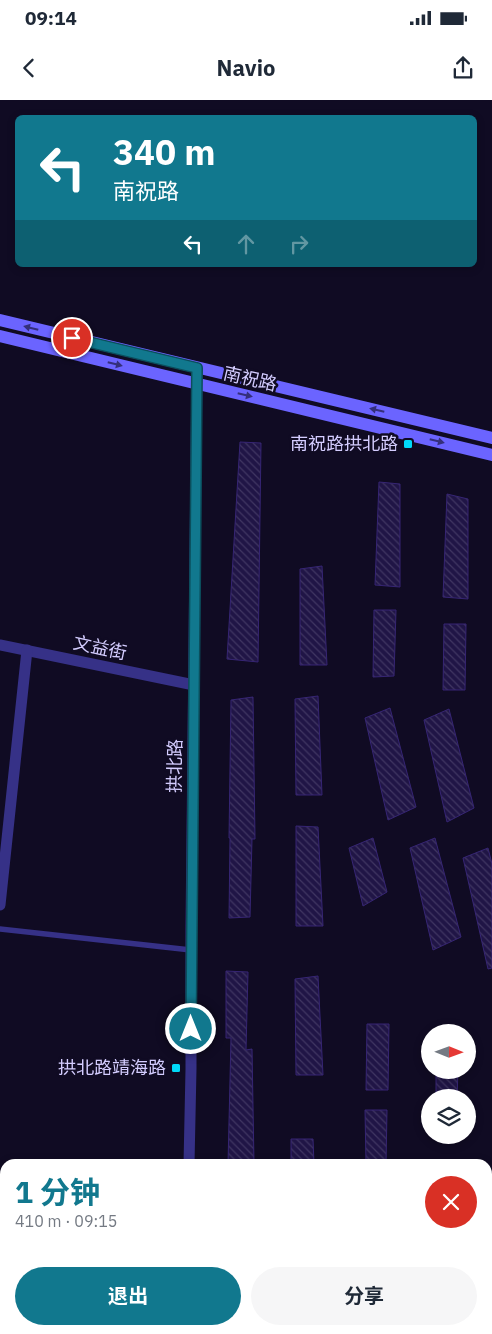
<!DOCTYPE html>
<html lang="zh">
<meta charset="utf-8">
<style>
:root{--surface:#fff;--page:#f6f6f7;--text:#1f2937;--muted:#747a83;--accent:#11788e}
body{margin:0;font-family:"IBM Plex Sans","Noto Sans SC",sans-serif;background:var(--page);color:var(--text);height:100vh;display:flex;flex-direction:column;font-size:19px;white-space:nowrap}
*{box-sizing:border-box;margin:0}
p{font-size:16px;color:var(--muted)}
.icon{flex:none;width:28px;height:28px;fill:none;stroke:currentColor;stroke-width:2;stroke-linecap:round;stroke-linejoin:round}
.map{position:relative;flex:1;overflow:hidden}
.side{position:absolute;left:0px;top:1059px;width:492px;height:176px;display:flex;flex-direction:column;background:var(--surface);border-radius:15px 15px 0 0;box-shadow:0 2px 8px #0003}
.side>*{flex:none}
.top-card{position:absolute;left:15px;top:15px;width:462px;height:152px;border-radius:8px;box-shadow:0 2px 8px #0003;background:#11788e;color:#fff;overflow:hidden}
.needle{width:32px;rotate:91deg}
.fabs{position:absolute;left:421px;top:924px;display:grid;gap:10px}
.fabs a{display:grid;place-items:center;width:55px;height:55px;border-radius:50%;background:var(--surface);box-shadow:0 2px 8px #0003;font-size:25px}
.pin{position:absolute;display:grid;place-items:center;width:42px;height:42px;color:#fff;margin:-21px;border:2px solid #fff;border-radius:50%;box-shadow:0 1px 5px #0007}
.me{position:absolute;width:55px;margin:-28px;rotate:0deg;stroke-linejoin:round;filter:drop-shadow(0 0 4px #0008)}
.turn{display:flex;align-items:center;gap:18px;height:105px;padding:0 15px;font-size:22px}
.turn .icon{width:65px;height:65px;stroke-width:2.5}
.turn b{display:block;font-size:35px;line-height:42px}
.lanes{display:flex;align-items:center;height:48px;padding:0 15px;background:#0003;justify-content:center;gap:25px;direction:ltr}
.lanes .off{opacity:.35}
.round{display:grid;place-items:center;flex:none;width:52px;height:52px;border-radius:26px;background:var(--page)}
.summary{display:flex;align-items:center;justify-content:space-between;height:85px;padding:0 15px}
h1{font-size:30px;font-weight:700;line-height:38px;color:var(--accent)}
.primary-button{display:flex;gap:10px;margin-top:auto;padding:10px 15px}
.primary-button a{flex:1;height:58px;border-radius:30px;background:var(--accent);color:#fff;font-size:20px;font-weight:700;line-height:58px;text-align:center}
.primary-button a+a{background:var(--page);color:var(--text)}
.status{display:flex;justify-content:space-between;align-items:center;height:35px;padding:0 25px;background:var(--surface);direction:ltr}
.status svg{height:14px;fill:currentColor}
header{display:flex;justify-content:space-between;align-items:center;height:65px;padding:0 15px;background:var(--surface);font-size:22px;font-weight:700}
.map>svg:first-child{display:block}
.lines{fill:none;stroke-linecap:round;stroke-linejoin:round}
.canal{stroke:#041943;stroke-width:14}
.building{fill:url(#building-back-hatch);stroke:#362574}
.service{stroke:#363187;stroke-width:5.5}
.minor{stroke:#363187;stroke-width:11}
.tertiary{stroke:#363187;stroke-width:12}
.secondary{stroke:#6b64ff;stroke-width:12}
.oneway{fill:#342f7b}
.route-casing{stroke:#0b4e5c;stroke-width:12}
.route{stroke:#11788e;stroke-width:9}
.poi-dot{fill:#00d9f8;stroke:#100b23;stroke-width:2}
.labels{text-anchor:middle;stroke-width:5;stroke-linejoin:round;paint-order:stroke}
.street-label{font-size:18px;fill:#d4cdff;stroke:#100b23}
.poi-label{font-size:18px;fill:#d4cdff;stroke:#100b23;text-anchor:end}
</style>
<div class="status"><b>09:14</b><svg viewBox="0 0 49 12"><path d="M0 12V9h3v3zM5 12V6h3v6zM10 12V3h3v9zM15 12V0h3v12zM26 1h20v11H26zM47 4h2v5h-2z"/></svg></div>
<header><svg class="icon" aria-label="back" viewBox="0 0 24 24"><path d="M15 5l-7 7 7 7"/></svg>Navio<svg class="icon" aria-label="share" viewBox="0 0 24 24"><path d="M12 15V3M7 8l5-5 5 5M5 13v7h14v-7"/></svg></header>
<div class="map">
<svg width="492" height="1234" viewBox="0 0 492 1234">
<defs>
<pattern id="building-back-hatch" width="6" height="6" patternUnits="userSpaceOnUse" patternTransform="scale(1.25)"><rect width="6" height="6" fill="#201546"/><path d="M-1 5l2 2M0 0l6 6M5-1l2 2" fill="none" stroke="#403662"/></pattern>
</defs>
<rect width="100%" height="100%" fill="#100b23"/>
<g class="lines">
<g class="canal">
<polyline points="0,1227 5,1228"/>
<polyline points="18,1230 43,1234"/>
</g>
</g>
<g class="building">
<polygon points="240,342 261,343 258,562 227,559"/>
<polygon points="379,382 400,384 400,487 375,485"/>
<polygon points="447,394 468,399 468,499 443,497"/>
<polygon points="322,466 327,565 300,565 300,469"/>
<polygon points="374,510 396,510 394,576 373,577"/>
<polygon points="444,524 466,524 465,590 443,590"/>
<polygon points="318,596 322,695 296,695 295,599"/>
<polygon points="253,597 255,739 252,739 250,817 229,818 230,738 229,738 231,600"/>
<polygon points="390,608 416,707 388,720 365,618"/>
<polygon points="449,609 474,708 447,722 424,620"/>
<polygon points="296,726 318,727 323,826 296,826"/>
<polygon points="373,738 387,792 363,806 349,748"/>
<polygon points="435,738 461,837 433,850 410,748"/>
<polygon points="488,748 492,764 492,868 488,869 463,758"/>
<polygon points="226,871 248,872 246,950 252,949 254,1064 228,1064 231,938 226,938"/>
<polygon points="318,876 323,975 296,975 295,879"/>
<polygon points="367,924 389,924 388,990 366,990"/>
<polygon points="436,970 458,970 457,998 436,998"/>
<polygon points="365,1010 387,1010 386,1064 366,1064"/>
<polygon points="291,1039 313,1039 314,1064 291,1064"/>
</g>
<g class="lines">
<polyline class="service" points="0,829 191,850"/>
<g class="minor">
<polyline points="0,545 194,585"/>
<polyline points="0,805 27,550"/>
<polyline points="189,1064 191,969 191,826 197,268"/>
<polyline points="187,1234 187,1230"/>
</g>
<g class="tertiary">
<polyline points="0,1137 5,1138"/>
<polyline points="0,1151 5,1151"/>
<polyline points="488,1188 492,1189"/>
<polyline points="488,1204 492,1204"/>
</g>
<g class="secondary">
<polyline points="0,220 492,338"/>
<polyline points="0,236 492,355"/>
</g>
</g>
<defs><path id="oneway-solid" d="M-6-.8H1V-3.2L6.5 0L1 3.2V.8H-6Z" transform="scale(1.25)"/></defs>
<g class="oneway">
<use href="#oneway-solid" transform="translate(31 228) rotate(-166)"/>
<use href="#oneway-solid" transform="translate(115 264) rotate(14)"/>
<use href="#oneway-solid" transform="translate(245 295) rotate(13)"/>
<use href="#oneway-solid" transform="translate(377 310) rotate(-167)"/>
<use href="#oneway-solid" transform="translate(437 341) rotate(14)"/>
</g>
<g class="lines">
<g class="route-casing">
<polyline id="route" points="72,238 197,268 191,929"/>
</g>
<use href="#route" class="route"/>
</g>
<g class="poi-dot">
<rect x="403" y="339" width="10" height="10" rx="2.5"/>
<rect x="171" y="963" width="10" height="10" rx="2.5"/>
</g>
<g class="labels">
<g class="street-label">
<text transform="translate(250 279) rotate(13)" y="6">南祝路</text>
<text transform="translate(100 548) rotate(12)" y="6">文益街</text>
<text transform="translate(175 666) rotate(-89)" y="6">拱北路</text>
</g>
<g class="poi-label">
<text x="398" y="350">南祝路拱北路</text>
<text x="166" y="974">拱北路靖海路</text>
</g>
</g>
</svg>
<div class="fabs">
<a><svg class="needle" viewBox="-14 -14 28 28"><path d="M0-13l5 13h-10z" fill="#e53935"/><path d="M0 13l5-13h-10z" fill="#747a83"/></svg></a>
<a><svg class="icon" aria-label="layers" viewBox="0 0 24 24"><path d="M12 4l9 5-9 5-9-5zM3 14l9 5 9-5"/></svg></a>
</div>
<div class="pin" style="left:72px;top:238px;background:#d93025"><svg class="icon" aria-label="arrive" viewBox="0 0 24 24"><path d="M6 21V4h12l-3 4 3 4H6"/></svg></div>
<svg class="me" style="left:191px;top:929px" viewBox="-20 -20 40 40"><circle r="17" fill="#11788e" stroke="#fff" stroke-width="3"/><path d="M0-11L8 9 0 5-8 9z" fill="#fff"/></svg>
<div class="top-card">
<div class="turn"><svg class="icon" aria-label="left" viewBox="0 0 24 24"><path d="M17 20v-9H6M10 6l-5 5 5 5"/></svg><div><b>340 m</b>南祝路</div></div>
<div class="lanes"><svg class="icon" aria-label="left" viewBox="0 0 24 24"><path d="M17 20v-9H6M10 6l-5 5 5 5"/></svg><svg class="icon off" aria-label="ahead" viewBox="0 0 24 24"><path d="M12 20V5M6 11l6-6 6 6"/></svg><svg class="icon off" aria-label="right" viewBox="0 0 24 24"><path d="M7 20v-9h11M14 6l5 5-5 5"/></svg></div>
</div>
<section class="side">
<div class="summary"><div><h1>1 分钟</h1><p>410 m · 09:15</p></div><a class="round" style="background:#d93025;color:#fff"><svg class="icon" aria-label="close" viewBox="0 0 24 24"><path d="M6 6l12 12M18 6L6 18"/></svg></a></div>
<div class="primary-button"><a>退出</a><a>分享</a></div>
</section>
</div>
